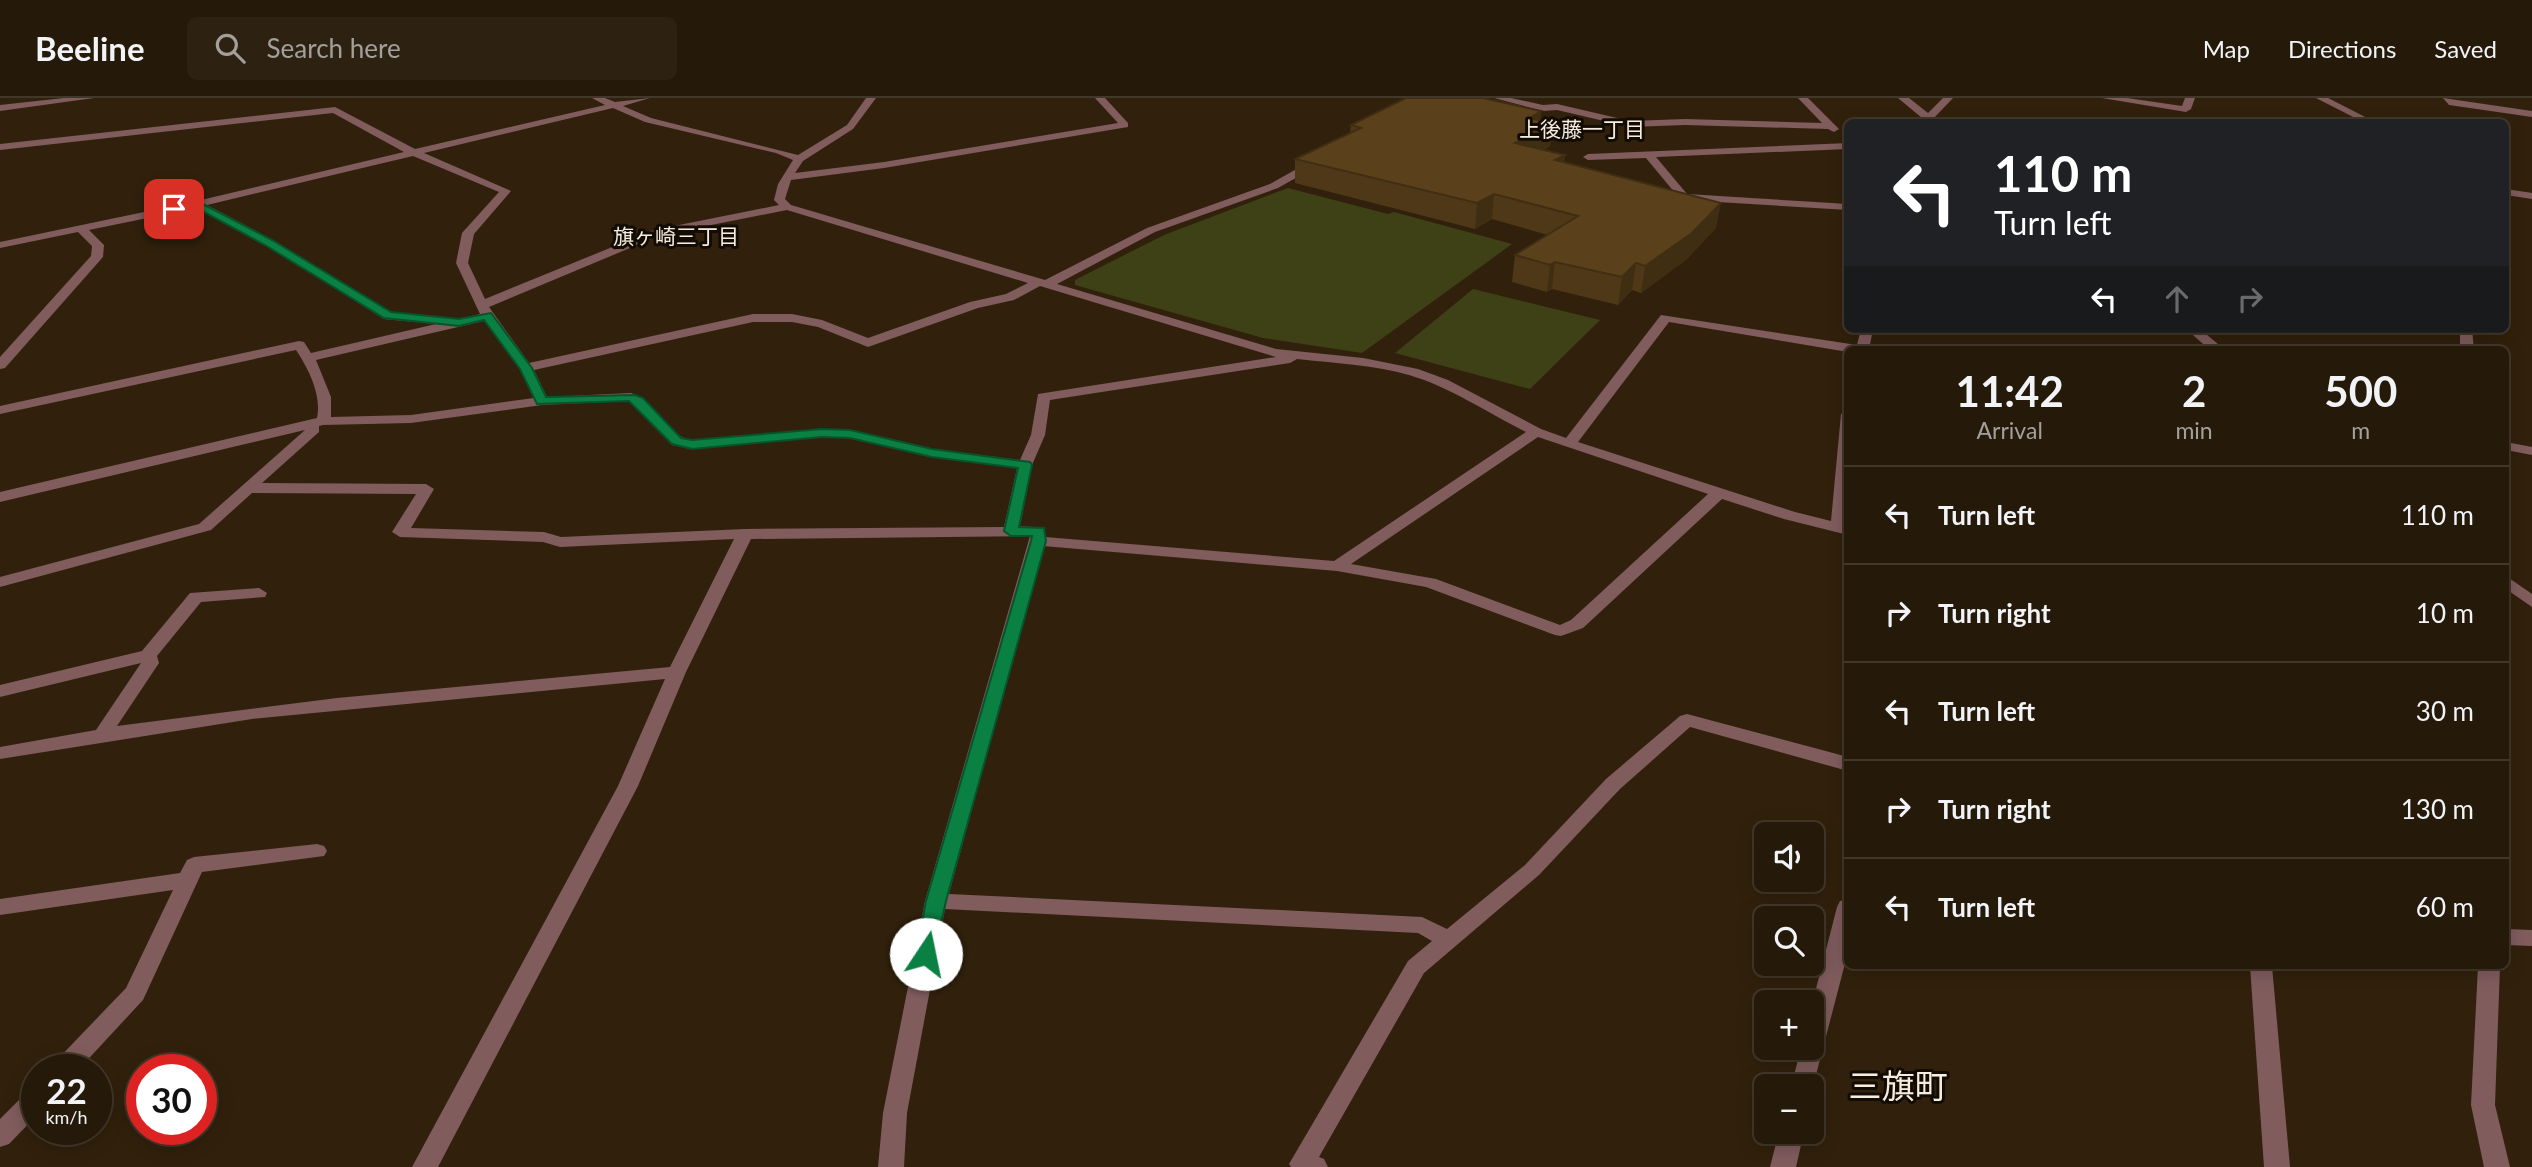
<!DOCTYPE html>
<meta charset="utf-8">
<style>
:root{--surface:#251909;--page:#2d2212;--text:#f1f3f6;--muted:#a3a09c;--line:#42382a}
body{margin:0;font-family:Lato,"Noto Sans JP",sans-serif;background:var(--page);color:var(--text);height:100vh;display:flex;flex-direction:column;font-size:26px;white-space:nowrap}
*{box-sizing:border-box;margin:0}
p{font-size:23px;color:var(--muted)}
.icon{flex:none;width:38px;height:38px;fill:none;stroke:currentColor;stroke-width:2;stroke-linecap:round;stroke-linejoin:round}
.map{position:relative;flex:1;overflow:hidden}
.side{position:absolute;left:1844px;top:248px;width:665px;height:623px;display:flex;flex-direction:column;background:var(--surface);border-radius:10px;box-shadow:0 4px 18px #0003,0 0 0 2px var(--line)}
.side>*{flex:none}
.top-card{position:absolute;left:1844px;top:21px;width:665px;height:214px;border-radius:10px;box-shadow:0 4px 18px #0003,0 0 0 2px var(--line);background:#202124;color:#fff;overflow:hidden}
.controls{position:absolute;left:1754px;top:724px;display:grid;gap:14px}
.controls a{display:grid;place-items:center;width:70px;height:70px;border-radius:10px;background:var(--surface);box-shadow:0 4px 18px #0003,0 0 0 2px var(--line);font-size:35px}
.speed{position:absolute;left:21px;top:956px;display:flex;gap:14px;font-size:35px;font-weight:700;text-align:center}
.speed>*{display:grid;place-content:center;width:91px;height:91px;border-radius:50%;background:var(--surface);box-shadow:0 4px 18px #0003,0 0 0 2px var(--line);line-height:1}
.speed small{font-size:18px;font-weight:400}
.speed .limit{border:10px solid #d22;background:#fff;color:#111}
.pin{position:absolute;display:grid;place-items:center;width:60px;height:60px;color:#fff;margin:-30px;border-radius:14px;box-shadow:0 4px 10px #0006}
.me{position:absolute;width:77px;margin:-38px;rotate:11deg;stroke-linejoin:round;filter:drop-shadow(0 0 5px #0008)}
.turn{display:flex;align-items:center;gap:24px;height:147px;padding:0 35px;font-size:32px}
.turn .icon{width:91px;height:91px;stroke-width:2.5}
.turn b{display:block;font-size:49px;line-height:60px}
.lanes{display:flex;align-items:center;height:66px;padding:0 35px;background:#0003;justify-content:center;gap:35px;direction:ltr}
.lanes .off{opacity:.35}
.eta{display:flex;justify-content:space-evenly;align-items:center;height:119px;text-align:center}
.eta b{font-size:42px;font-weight:700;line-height:49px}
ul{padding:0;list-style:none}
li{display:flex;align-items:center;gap:21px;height:98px;padding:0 35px;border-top:2px solid var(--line)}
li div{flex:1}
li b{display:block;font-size:26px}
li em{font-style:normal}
header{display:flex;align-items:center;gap:42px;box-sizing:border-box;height:98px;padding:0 35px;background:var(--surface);border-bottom:2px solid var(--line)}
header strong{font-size:33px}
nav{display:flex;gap:38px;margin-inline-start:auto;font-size:24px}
.search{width:490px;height:63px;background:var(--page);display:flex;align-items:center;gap:18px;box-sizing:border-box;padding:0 24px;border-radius:10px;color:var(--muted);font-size:26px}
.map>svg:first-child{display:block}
.green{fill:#3e4016}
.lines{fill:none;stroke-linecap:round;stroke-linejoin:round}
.minor{fill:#805c5d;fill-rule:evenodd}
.wall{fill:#4e3817}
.shaded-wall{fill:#402e13}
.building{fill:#5b411b;stroke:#402e13;stroke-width:2}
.route{fill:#0b8043;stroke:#07532c;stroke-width:2}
.labels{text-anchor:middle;stroke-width:6;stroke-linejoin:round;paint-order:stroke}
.far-neighbourhood-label{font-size:21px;fill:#f6ecdf;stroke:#130c05}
.near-quarter-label{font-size:33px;fill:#f6ecdf;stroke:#130c05}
</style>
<header>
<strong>Beeline</strong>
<div class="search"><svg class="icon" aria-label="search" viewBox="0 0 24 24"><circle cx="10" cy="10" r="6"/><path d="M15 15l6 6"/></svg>Search here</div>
<nav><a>Map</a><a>Directions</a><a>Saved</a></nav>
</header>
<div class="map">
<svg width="2532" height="1069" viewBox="0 0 2532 1069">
<rect width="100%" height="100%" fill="#31210c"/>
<g class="green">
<polygon points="1288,90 1388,116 1394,114 1512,146 1362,255 1263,240 1075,187 1075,182 1164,137"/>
<polygon points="1473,191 1600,222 1530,291 1395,255"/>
</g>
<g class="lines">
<g class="minor">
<polygon points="64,0 94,0 0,13 0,7"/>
<path d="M592 0H605L615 4 650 0 623 8 651 20 798 57 847 27 866 0H876L853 31 803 63 795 75 884 64 1118 25 1095 0H1105L1128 25V29L884 70 791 82 785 101 791 107 1045 182 1147 130 1270 86 1309 64H1317V68L1278 90 1155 134 1057 186 1276 251 1363 260 1418 271 1448 282 1541 331 1566 340 1661 217 1857 247 1861 231H1873L1869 252 1848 254 1669 224 1578 344 1795 414 1831 423 1841 316 1848 312V437L1784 421 1722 401 1583 530 1561 538 1555 537 1426 489 1337 473 1043 448 949 796 1422 819 1447 831 1525 767 1606 681 1680 618 1687 616 1848 659V673L1690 629 1620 691 1539 777 1424 875 1319 1059 1324 1061 1328 1069H1291L1289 1066 1408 863 1432 843 1418 835 945 811 907 1015 904 1069H878L883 1015 925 803 1030 438 751 441 686 574 638 688 438 1069H412L618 688 665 581 252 621 0 661V649L96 632 141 565 0 599V587L142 553 190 495 259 490 267 495 265 499 201 504 157 558 159 565 117 628 337 600 670 569 734 441 560 449 543 444 400 439 392 434 416 396 252 395 211 432 0 489V479L199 426 305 332 0 404V394L317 320C322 297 308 270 296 252L0 316V308L299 243 304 244 311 255 436 226 384 221 265 146 196 110 89 132 104 147 103 159 5 270 0 271V259L91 158 92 148 78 134 0 150V144L197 103 404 54 333 15 0 52V46L335 9 415 51 605 7ZM613 10 645 24 776 55 793 62 778 86 774 102 779 107 654 132 485 201 468 165 474 136 511 93 424 55ZM413 58 499 94 462 135 456 165 480 216 451 223 445 219 391 214 273 142 207 107ZM787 112 1028 185 1006 196 970 204 868 240 822 222 792 216H753L529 265 489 209 661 137ZM1040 188 1276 259 1038 296 1031 337 1020 362 932 351 850 332 822 331 692 343C666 337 657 302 631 295L547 299 534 272 753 224H792L818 229 868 249 978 210 1014 202ZM484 223 520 271 534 300 411 317 331 319V299L316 262ZM1297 261C1334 265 1373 267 1409 277 1450 289 1488 315 1526 334L1334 463 1045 439V430L1020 428 1032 367 1045 337 1050 302 1290 265ZM629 303 672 347 692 351 822 339 850 340 932 359 1017 370 1004 429 745 431 561 439 544 434 411 430 434 391 426 386 262 385 319 334V328L323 327 411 325 542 307ZM1538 339 1708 396 1571 522 1560 527 1436 481 1351 466Z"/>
<polygon points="1494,0 1511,0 1543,7 1557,6 1630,23 1685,21 1822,25 1798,0 1808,0 1839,31 1834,34 1828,31 1685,27 1630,29 1557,12 1543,13"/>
<polygon points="1898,0 1909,0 1928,15 1943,0 1953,0 1934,20 1938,24 1919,24 1922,20"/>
<polygon points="2102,0 2127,0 2182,8 2185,0 2195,0 2191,11 2186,14"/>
<polygon points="2316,0 2328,0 2375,24 2363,24"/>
<polygon points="2443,0 2532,13 2532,19 2449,7"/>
<polygon points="1848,45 1848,51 1656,59 1687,96 1848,106 1848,112 1684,102 1680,101 1646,60 1588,62 1583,59 1588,56"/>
<polygon points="2506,91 2532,95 2532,101 2506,97"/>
<polygon points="2186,231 2200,231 2225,252 2210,252"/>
<polygon points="2460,231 2472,231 2474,252 2460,252"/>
<polygon points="2506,344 2532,349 2532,357 2506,352"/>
<polygon points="2506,478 2532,496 2532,509 2506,491"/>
<polygon points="317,746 324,748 327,753 324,758 202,774 143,902 79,971 52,971 55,964 126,890 173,792 0,817 0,801 180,775 187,762 194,759"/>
<polygon points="1848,801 1848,854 1811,996 1811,989 1791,989 1801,950 1811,950 1811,910 1837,809 1840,803"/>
<polygon points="2506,831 2532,832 2532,848 2506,847"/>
<polygon points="2250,868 2272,868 2290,1069 2264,1069"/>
<polygon points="2478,868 2500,868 2495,1007 2510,1069 2484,1069 2471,1007"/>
<polygon points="37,990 37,1017 9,1046 0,1049 0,1021 28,993"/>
<polygon points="1779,1034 1804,1034 1796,1069 1770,1069"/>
</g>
</g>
<polygon class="wall" points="1541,13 1540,22 1553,25 1550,48 1544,52 1565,57 1564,64 1716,130 1687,161 1641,195 1632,192 1618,207 1552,191 1547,194 1512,184 1515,157 1548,137 1492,121 1475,131 1295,85 1295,61 1350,35 1351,27"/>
<g class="shaded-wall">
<polygon points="1541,13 1539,32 1553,25 1550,48 1513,69 1515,45 1530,20"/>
<polygon points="1565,57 1562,81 1555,62"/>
<polygon points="1494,96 1492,121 1475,131 1477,105"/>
<polygon points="1721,105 1716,130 1687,161 1641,195 1645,168"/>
<polygon points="1555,164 1552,191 1547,194 1550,167"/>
<polygon points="1636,165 1632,192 1618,207 1622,179"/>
</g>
<polygon class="building" points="1406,0 1483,0 1541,13 1530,20 1553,25 1515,45 1565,57 1555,62 1721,105 1692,135 1645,168 1636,165 1622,179 1555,164 1550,167 1515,157 1578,118 1494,96 1477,105 1295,61 1361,30 1351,27"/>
<polygon class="route" points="197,103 272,142 391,214 459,221 491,215 532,270 546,299 635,297 643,300 681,340 692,342 822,331 850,332 932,351 1030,364 1032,367 1019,429 1044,430 1046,443 946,803 933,861 919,861 916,856 926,803 1031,443 1032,438 1011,438 1004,433 1018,370 932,359 850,340 822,339 692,351 672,346 629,303 537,306 520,271 484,222 459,228 384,220 265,147 195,109 174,114 169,111"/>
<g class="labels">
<g class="far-neighbourhood-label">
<text x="1582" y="39">上後藤一丁目</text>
<text x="676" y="146">旗ヶ崎三丁目</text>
</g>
<g class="near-quarter-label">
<text x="1898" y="1000">三旗町</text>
</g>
</g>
</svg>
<div class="controls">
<a><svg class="icon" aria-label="sound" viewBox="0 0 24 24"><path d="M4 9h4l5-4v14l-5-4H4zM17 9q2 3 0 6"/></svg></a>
<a><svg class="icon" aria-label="search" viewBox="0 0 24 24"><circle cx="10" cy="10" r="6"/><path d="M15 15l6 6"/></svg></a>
<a>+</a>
<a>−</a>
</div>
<div class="speed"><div>22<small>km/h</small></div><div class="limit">30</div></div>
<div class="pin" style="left:174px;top:111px;background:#d93025"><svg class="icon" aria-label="arrive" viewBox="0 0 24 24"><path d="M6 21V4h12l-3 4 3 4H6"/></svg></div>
<svg class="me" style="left:926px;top:856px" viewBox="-20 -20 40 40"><circle r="19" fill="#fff"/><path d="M0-13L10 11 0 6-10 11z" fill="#0b8043"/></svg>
<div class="top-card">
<div class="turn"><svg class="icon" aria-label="left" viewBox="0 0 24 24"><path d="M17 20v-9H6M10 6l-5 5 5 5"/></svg><div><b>110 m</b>Turn left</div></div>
<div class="lanes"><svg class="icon" aria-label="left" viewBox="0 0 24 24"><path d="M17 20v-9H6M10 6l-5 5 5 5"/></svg><svg class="icon off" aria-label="ahead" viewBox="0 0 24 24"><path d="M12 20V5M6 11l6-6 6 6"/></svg><svg class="icon off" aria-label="right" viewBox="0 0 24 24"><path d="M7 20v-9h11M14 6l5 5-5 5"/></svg></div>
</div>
<section class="side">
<div class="eta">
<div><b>11:42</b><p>Arrival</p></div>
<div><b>2</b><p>min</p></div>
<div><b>500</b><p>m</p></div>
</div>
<ul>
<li><svg class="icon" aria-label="left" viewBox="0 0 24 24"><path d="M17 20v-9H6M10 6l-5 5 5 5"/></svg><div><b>Turn left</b></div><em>110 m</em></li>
<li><svg class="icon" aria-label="right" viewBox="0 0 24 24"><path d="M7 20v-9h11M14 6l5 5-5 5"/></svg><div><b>Turn right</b></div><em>10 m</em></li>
<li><svg class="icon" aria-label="left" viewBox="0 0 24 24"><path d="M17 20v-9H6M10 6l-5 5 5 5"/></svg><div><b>Turn left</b></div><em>30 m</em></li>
<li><svg class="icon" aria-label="right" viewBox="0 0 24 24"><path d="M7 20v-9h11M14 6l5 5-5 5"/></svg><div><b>Turn right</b></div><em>130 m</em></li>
<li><svg class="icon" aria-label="left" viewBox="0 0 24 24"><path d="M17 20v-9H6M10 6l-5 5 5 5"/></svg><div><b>Turn left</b></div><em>60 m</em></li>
</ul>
</section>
</div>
